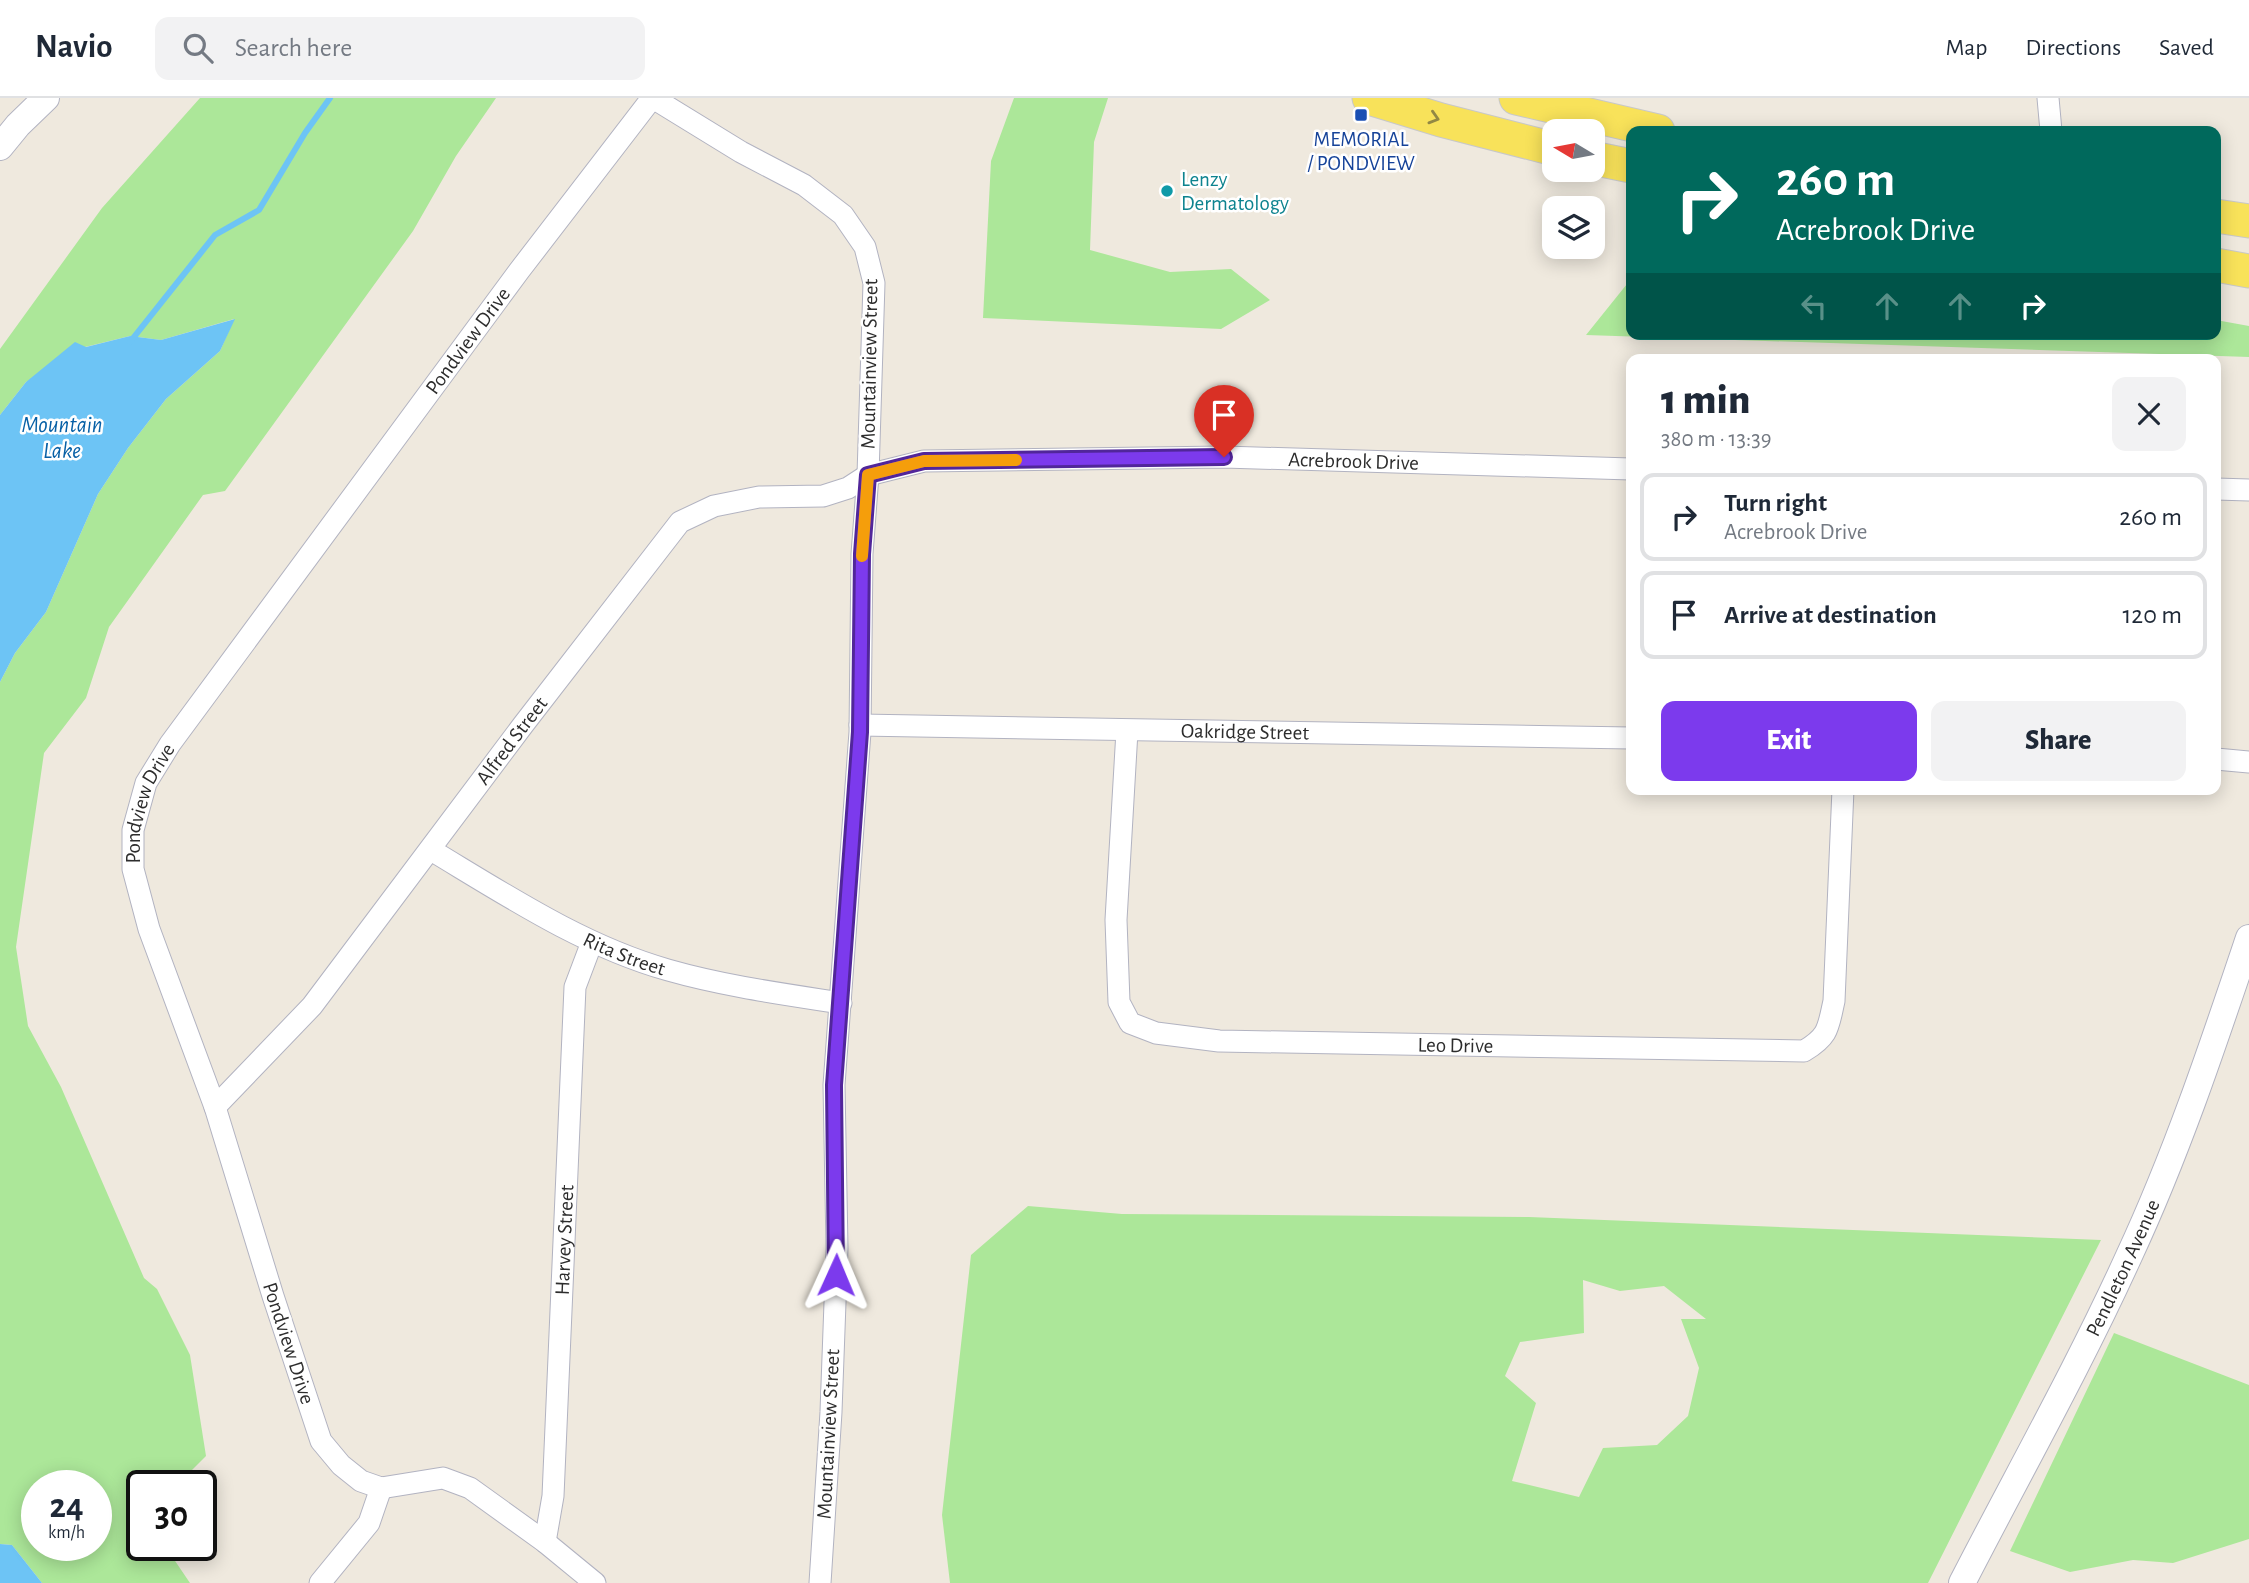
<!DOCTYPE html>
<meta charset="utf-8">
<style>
:root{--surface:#fff;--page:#f2f2f3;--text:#1f2937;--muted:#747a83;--line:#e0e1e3;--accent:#7c3aed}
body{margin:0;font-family:"Alegreya Sans",sans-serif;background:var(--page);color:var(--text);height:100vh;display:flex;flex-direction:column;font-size:26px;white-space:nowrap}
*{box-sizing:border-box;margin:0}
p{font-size:23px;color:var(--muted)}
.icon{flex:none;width:38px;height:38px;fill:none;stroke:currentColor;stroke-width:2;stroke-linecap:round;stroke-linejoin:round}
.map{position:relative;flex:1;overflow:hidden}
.side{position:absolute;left:1626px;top:256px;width:595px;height:441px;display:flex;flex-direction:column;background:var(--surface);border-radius:14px;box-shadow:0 4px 18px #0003}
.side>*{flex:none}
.hud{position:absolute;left:1626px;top:28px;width:595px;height:214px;border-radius:14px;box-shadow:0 4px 18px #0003;background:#00695c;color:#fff;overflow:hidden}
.needle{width:46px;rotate:280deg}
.buttons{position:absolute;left:1542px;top:21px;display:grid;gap:14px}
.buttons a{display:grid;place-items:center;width:63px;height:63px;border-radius:14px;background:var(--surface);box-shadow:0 4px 18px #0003;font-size:35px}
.speed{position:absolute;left:21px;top:1372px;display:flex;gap:14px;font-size:35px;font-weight:700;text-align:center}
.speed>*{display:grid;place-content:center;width:91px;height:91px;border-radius:50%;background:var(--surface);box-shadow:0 4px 18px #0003;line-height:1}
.speed small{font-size:18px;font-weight:400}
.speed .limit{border:4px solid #111;border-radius:10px;background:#fff;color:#111}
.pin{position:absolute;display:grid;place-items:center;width:60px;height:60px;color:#fff;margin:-72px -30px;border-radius:50% 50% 50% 0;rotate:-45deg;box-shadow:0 0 7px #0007}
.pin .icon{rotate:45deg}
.me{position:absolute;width:77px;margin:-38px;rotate:1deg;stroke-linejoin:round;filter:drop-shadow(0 0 5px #0008)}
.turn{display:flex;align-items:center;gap:24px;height:147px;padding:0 35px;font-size:32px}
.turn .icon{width:91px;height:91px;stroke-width:2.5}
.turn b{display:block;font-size:49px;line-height:60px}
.lanes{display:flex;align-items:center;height:66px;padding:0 35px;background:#0003;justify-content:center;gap:35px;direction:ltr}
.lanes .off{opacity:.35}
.round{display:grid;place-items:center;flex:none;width:74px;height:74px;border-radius:14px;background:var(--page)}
.headline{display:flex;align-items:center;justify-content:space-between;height:119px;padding:0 35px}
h1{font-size:42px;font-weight:800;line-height:52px}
.cta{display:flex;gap:14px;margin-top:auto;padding:14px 35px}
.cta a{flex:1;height:80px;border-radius:14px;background:var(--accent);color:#fff;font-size:28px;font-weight:800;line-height:80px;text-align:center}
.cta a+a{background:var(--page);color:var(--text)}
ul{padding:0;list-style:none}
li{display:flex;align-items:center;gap:21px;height:88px;margin:0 14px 10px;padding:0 21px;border:4px solid var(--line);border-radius:14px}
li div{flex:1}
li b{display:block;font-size:26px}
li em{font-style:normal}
header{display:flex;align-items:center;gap:42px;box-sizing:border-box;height:98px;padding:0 35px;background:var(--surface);border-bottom:2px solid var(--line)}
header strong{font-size:33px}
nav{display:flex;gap:38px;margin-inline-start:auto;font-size:24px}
.search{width:490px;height:63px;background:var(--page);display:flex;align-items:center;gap:18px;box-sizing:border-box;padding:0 24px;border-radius:14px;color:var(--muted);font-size:26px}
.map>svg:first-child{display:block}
.green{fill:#ace799;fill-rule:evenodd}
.water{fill:#6dc4f5}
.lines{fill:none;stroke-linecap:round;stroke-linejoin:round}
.stream{stroke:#6dc4f5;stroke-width:6}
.minor-casing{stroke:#b2b3c1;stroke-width:23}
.tertiary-casing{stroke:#b2b3c1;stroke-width:28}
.primary-casing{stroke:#c8c8c8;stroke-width:35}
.minor{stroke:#fff;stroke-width:21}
.tertiary{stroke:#fff;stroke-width:26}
.primary{stroke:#f8e25a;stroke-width:33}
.oneway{stroke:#928844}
.route-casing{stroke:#51269a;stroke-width:18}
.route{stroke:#7c3aed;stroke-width:12}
.slow{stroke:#f59e0b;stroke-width:12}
.transit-dot{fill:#1a4fb4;stroke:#fff;stroke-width:2.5}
.culture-dot{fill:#0f9aa8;stroke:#fff;stroke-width:2.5}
.labels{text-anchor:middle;stroke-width:5;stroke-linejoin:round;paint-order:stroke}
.transit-label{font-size:21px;fill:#164399;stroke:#fff}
.culture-label{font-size:21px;fill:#0d838f;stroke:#fff;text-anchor:start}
.street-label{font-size:21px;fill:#2d2d2d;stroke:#fff}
.water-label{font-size:23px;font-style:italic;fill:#0760a6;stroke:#fff}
</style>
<header>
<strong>Navio</strong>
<div class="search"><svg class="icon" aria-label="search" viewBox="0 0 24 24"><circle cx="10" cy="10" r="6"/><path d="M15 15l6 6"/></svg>Search here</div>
<nav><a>Map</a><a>Directions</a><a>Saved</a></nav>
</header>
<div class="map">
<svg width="2249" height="1485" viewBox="0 0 2249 1485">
<rect width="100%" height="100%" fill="#efe9de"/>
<g class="green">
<path d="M200 0H496L456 58 413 133 225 393 203 397 109 529 86 600 44 655 16 849 28 928 61 989 144 1180 157 1191 190 1257 206 1358 176 1388H142V1447H170L169 1454 190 1485H42L12 1447 0 1446V584L15 555 46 514 98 396 128 350 166 301 220 253 234 221 161 242 130 238 85 249 26 284 0 317V251L102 110ZM37 1388H96V1447H37Z"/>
<polygon points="1014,0 1108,0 1094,44 1090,152 1170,174 1231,171 1270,202 1221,231 983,220 991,63"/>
<polygon points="1631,181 1631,236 2216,236 2216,222 2249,228 2249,259 1586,237"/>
<path d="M1028 1108 1122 1116 1529 1119 2101 1142 1928 1485H950L942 1417 971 1157ZM1583 1182 1620 1193 1664 1188 1706 1221H1681L1699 1270 1688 1318 1657 1347 1603 1350 1579 1399 1512 1383 1536 1305 1505 1278 1520 1244 1584 1235Z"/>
<polygon points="2114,1235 2249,1287 2249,1441 2173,1465 2133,1462 2070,1474 2010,1453"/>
</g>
<g class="water">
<polygon points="235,221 220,253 166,301 128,350 98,396 46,514 15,555 0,584 0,317 26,284 75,244 86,249 130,238 161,242"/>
<polygon points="0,1446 12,1447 42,1485 0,1485"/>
</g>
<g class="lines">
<polyline class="stream" points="130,244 215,137 259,112 305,35 330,0"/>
<g class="minor-casing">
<g id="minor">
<polyline points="653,0 741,54 804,87 843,117 865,149 874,185 868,377 862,456 860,634 834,987 837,1150 831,1314 820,1485"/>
<polyline points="2048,0 2051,33"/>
<polyline points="2216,391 2249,392"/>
<path id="s1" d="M860 627 1631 640"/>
<path id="s2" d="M1127 633 1116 822 1119 904 1130 925 1156 935 1219 943 1804 953C1829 938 1828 930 1834 903L1843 691"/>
<polyline points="2216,661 2249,664"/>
<path id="s3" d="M431 752C506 797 583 848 668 872 724 888 783 896 841 905"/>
<path id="s4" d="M215 1009 312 908 523 627 680 424 714 408 759 399 823 398 848 390 868 377 924 363 1224 359 1631 371"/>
<path id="s5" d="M545 1444 553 1398 575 889 592 844"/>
<polyline points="320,1485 369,1425 381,1390"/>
<path id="s6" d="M595 1485 545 1444 470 1390 443 1380 381 1390 361 1383 341 1367 321 1343 273 1198 215 1009 149 831 133 771V732L146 685 170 646 519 173 652 0"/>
</g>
</g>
<g class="tertiary-casing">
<g id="tertiary">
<polyline points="0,49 18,27 46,0"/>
<path id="s7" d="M1962 1485C2018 1376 2078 1270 2129 1158 2177 1055 2213 947 2249 840"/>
</g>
</g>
<g class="primary-casing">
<g id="primary">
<polyline points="1369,0 1441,22 1554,51"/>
<polyline points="1516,0 1658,33"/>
<polyline points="1592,60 1631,68"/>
<polyline points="2216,118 2249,123"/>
<polyline points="2216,167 2249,173"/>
</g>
</g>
<use href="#minor" class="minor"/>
<use href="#tertiary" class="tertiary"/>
<use href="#primary" class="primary"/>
</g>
<defs><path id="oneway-chevron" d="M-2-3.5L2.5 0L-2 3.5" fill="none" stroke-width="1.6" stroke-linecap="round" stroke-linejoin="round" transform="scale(1.75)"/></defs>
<use class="oneway" href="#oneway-chevron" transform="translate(1434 20) rotate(17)"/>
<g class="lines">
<g class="route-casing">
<polyline id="route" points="836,1177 834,987 860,634 862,456 868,377 924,363 1224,359"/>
</g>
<use href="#route" class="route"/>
<polyline class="slow" points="862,458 868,377 924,363 1016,362"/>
</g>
<rect class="transit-dot" x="1354" y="10" width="14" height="14" rx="3.5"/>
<circle class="culture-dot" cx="1167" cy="93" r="7"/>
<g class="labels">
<g class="transit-label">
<text x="1361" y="48">MEMORIAL<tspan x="1361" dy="24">/ PONDVIEW</tspan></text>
</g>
<g class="culture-label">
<text x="1181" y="88">Lenzy<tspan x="1181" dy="24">Dermatology</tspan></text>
</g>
<g class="street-label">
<text dy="7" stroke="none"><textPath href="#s6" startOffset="1564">Pondview Drive</textPath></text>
<text transform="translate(869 266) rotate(-89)" y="7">Mountainview Street</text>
<text dy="7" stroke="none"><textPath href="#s4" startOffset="1433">Acrebrook Drive</textPath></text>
<text dy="7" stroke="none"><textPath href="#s1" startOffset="385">Oakridge Street</textPath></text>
<text dy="7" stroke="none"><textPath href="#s4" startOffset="472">Alfred Street</textPath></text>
<text dy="7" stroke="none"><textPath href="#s6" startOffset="998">Pondview Drive</textPath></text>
<text dy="7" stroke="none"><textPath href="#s3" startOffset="220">Rita Street</textPath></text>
<text dy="7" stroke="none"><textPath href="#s2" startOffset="623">Leo Drive</textPath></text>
<text dy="7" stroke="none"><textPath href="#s5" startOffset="303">Harvey Street</textPath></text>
<text dy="7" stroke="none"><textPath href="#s7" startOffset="354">Pendleton Avenue</textPath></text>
<text transform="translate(289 1245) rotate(72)" y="7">Pondview Drive</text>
<text transform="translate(828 1336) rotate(-87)" y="7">Mountainview Street</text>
</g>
<g class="water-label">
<text x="62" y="334">Mountain<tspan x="62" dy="26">Lake</tspan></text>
</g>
</g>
</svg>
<div class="buttons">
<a><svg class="needle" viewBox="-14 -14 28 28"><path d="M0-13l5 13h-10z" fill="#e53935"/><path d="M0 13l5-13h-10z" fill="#747a83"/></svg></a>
<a><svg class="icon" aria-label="layers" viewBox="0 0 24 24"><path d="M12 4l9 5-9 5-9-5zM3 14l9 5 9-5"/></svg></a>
</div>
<div class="speed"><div>24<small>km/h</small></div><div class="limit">30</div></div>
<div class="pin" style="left:1224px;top:359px;background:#d93025"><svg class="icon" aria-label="arrive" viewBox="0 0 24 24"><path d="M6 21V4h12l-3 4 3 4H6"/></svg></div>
<svg class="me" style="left:836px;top:1177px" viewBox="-20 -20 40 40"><path d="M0-17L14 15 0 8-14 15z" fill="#7c3aed" stroke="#fff" stroke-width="4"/></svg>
<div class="hud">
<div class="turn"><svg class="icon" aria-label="right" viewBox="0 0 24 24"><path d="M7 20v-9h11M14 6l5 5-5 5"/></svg><div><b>260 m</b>Acrebrook Drive</div></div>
<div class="lanes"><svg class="icon off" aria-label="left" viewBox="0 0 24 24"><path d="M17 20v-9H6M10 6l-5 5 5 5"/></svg><svg class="icon off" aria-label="ahead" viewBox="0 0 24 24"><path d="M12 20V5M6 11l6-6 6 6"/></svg><svg class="icon off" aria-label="ahead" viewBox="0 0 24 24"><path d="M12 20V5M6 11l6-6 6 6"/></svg><svg class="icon" aria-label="right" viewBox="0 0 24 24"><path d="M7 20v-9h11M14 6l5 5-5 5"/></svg></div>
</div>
<section class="side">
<div class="headline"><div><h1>1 min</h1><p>380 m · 13:39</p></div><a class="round"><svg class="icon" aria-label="close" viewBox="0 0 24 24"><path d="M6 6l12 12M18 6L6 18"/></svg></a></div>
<ul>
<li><svg class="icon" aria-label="right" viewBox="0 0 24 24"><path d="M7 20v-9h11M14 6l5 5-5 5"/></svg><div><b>Turn right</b><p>Acrebrook Drive</p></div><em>260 m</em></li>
<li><svg class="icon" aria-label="arrive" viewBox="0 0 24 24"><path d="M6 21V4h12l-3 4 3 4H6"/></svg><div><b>Arrive at destination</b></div><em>120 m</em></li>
</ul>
<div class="cta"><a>Exit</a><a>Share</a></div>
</section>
</div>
